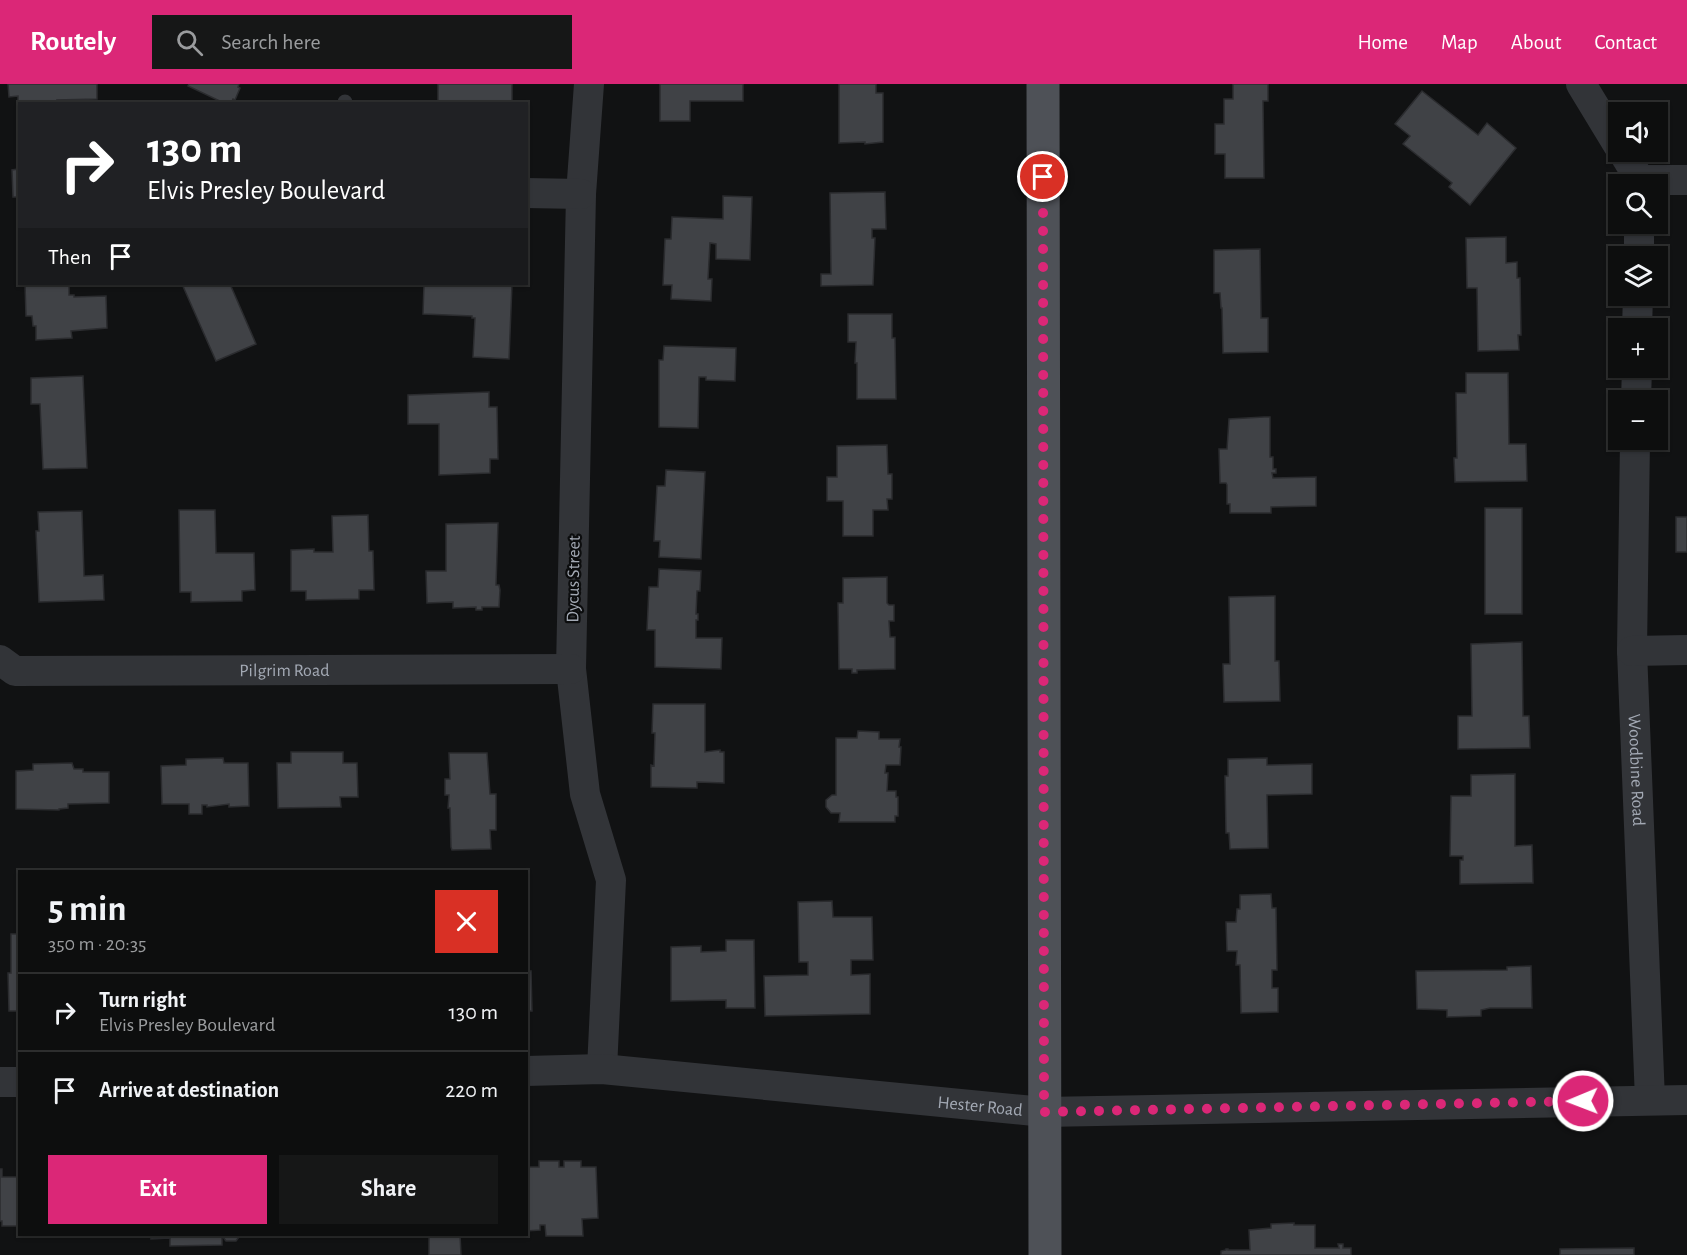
<!DOCTYPE html>
<meta charset="utf-8">
<style>
:root{--surface:#0d0e0e;--page:#161717;--text:#f1f3f6;--muted:#9a9c9e;--line:#2d2e2e;--accent:#db2777}
body{margin:0;font-family:"Alegreya Sans",sans-serif;background:var(--page);color:var(--text);height:100vh;display:flex;flex-direction:column;font-size:22px;white-space:nowrap}
*{box-sizing:border-box;margin:0}
p{font-size:20px;color:var(--muted)}
.icon{flex:none;width:33px;height:33px;fill:none;stroke:currentColor;stroke-width:2;stroke-linecap:round;stroke-linejoin:round}
.map{position:relative;flex:1;overflow:hidden}
.details{position:absolute;left:18px;top:786px;width:510px;height:366px;display:flex;flex-direction:column;background:var(--surface);border-radius:0px;box-shadow:0 2px 4px #0004,0 0 0 2px var(--line)}
.details>*{flex:none}
.hud{position:absolute;left:18px;top:18px;width:510px;height:183px;border-radius:0px;box-shadow:0 2px 4px #0004,0 0 0 2px var(--line);background:#202124;color:#fff;overflow:hidden}
.controls{position:absolute;left:1608px;top:18px;display:grid;gap:12px}
.controls a{display:grid;place-items:center;width:60px;height:60px;border-radius:0px;background:var(--surface);box-shadow:0 2px 4px #0004,0 0 0 2px var(--line);font-size:30px}
.pin{position:absolute;display:grid;place-items:center;width:51px;height:51px;color:#fff;margin:-26px;border:3px solid #fff;border-radius:50%;box-shadow:0 2px 6px #0007}
.me{position:absolute;width:66px;margin:-33px;rotate:269deg;stroke-linejoin:round;filter:drop-shadow(0 0 4px #0008)}
.turn{display:flex;align-items:center;gap:21px;height:126px;padding:0 30px;font-size:27px}
.turn .icon{width:78px;height:78px;stroke-width:2.5}
.turn b{display:block;font-size:42px;line-height:51px}
.then{display:flex;align-items:center;height:57px;padding:0 30px;background:#0003;gap:12px;font-size:22px}
.round{display:grid;place-items:center;flex:none;width:63px;height:63px;border-radius:0px;background:var(--page)}
.summary{display:flex;align-items:center;justify-content:space-between;height:102px;padding:0 30px}
h1{font-size:36px;font-weight:600;line-height:45px}
.primary-button{display:flex;gap:12px;margin-top:auto;padding:12px 30px}
.primary-button a{flex:1;height:69px;border-radius:0px;background:var(--accent);color:#fff;font-size:24px;font-weight:600;line-height:69px;text-align:center}
.primary-button a+a{background:var(--page);color:var(--text)}
ul{padding:0;list-style:none}
li{display:flex;align-items:center;gap:18px;height:78px;padding:0 30px;border-top:2px solid var(--line)}
li div{flex:1}
li b{display:block;font-size:22px}
li em{font-style:normal}
header{display:flex;align-items:center;gap:36px;box-sizing:border-box;height:84px;padding:0 30px;background:var(--accent);color:#fff}
header strong{font-size:28px}
nav{display:flex;gap:33px;margin-inline-start:auto;font-size:21px}
.search{width:420px;height:54px;background:var(--page);display:flex;align-items:center;gap:15px;box-sizing:border-box;padding:0 21px;border-radius:0px;color:var(--muted);font-size:22px}
.map>svg:first-child{display:block}
.building{fill:#404246;stroke:#2b2c2f;stroke-width:1.5}
.lines{fill:none;stroke-linecap:round;stroke-linejoin:round}
.lane{stroke:#323438;stroke-width:15}
.street{stroke:#323438;stroke-width:30}
.primary{stroke:#4e5157;stroke-width:33}
.route{stroke:#db2777;stroke-width:10;stroke-dasharray:0 18}
.labels{text-anchor:middle;stroke-width:4.5;stroke-linejoin:round;paint-order:stroke}
.street-label{font-size:18px;fill:#a3a9b4;stroke:#0c0d0e}
</style>
<header>
<strong>Routely</strong>
<div class="search"><svg class="icon" aria-label="search" viewBox="0 0 24 24"><circle cx="10" cy="10" r="6"/><path d="M15 15l6 6"/></svg>Search here</div>
<nav><a>Home</a><a>Map</a><a>About</a><a>Contact</a></nav>
</header>
<div class="map">
<svg width="1687" height="1171" viewBox="0 0 1687 1171">
<rect width="100%" height="100%" fill="#111213"/>
<g class="building">
<polygon points="8,0 97,0 97,15 57,16 58,20 20,20 18,27 18,12 9,13"/>
<polygon points="189,0 239,0 238,3 240,4 235,16 233,15 231,20 226,20 188,2"/>
<rect x="438" y="0" width="74" height="20"/>
<polygon points="660,0 743,0 743,17 690,17 690,37 660,37"/>
<polygon points="839,0 876,0 876,9 883,9 883,58 865,60 865,58 839,59"/>
<polygon points="1233,0 1268,0 1268,17 1263,17 1264,94 1225,94 1225,70 1215,70 1215,40 1224,40 1224,15 1233,15"/>
<polygon points="1422,7 1478,51 1487,39 1516,64 1470,121 1449,103 1452,99 1403,60 1410,52 1395,40"/>
<polygon points="18,74 20,113 13,113 12,86 18,85"/>
<polygon points="885,108 886,145 872,145 872,154 875,154 873,201 821,202 821,190 831,190 830,109"/>
<polygon points="723,112 752,113 750,176 716,175 716,160 710,159 708,195 712,195 711,217 671,215 672,201 663,201 665,155 671,155 672,133 723,135"/>
<polygon points="1506,153 1506,179 1517,178 1517,194 1520,194 1521,251 1518,251 1519,266 1478,267 1477,204 1467,204 1466,154"/>
<polygon points="1260,165 1261,234 1268,234 1268,268 1223,269 1222,224 1221,224 1220,209 1214,209 1214,166"/>
<polygon points="25,200 69,200 69,211 74,211 74,213 106,212 107,244 71,247 72,254 36,256 36,242 33,242 32,232 26,232"/>
<polygon points="182,200 230,200 256,260 216,277"/>
<polygon points="424,200 512,200 509,275 473,273 475,234 472,234 472,232 423,230"/>
<polygon points="848,230 892,230 892,254 895,254 896,315 857,315 857,279 855,279 856,258 848,258"/>
<polygon points="664,262 736,264 735,297 706,296 706,293 699,293 698,344 659,343 659,276 663,276"/>
<polygon points="1466,289 1508,289 1509,360 1526,360 1527,397 1455,398 1454,374 1457,374 1456,309 1466,309"/>
<polygon points="83,292 87,384 43,385 40,320 31,320 31,294"/>
<polygon points="489,308 489,323 497,323 498,375 490,375 490,389 439,391 439,340 408,340 408,311"/>
<polygon points="1264,333 1270,333 1270,373 1273,373 1273,385 1276,385 1276,389 1272,389 1273,394 1316,393 1316,422 1271,423 1271,429 1230,429 1230,420 1227,420 1227,401 1226,399 1220,399 1219,365 1227,365 1229,335"/>
<polygon points="887,361 888,390 892,390 892,415 887,415 888,426 873,426 873,452 843,452 843,417 827,417 827,393 837,393 837,362"/>
<polygon points="666,386 705,388 701,475 659,473 660,457 654,457 657,402 665,402"/>
<rect x="1485" y="424" width="37" height="106"/>
<polygon points="179,426 215,426 216,469 254,469 255,506 242,507 242,517 191,518 191,508 180,508"/>
<polygon points="82,427 84,492 103,491 104,516 39,518 36,447 39,447 38,428"/>
<polygon points="368,431 369,467 373,467 374,506 359,506 359,515 306,516 306,507 291,507 291,466 314,465 314,468 333,468 332,432"/>
<rect x="1676" y="433" width="11" height="35"/>
<polygon points="489,439 498,439 496,501 499,501 500,506 499,523 482,523 482,526 476,526 476,523 453,524 453,518 427,519 426,487 446,487 446,440"/>
<polygon points="659,485 701,487 700,507 697,507 696,530 698,530 698,536 696,536 696,554 722,554 721,585 655,583 655,546 647,546 649,503 658,503"/>
<polygon points="887,493 887,519 889,521 894,521 894,537 889,537 890,553 895,553 895,585 857,586 857,589 852,589 852,585 839,585 838,519 843,519 843,494"/>
<polygon points="1275,512 1275,577 1279,577 1280,617 1224,618 1223,580 1230,580 1229,513"/>
<polygon points="1522,558 1523,632 1529,632 1530,664 1458,665 1458,632 1472,632 1471,560"/>
<polygon points="653,620 705,620 705,668 720,666 720,668 724,668 724,699 697,698 697,704 651,703 651,681 654,682 655,649 652,649"/>
<polygon points="858,647 879,648 879,655 900,655 899,663 901,663 900,681 886,681 885,689 888,689 887,707 896,707 896,713 898,713 898,732 895,732 895,738 839,738 840,729 831,729 826,723 826,716 832,711 836,711 836,654 857,654"/>
<polygon points="291,668 343,668 343,679 357,679 358,713 340,713 341,723 278,724 277,679 291,679"/>
<polygon points="449,669 487,669 490,710 496,710 496,746 490,746 491,765 452,766 451,763 450,724 448,724 449,711 445,711 445,695 450,695"/>
<polygon points="223,674 224,679 248,679 249,722 229,723 229,720 207,723 207,721 202,721 202,730 189,730 189,720 162,720 161,682 186,681 186,675"/>
<polygon points="1267,674 1267,681 1312,680 1312,710 1267,711 1268,764 1230,765 1229,749 1226,749 1225,692 1228,692 1228,675"/>
<polygon points="72,679 74,685 83,685 83,688 109,688 109,719 68,720 68,724 59,725 59,726 16,725 16,687 33,686 33,680"/>
<polygon points="1515,690 1515,762 1532,761 1533,799 1460,800 1460,776 1463,776 1463,772 1450,772 1451,712 1471,712 1471,691"/>
<polygon points="1271,810 1272,824 1276,824 1277,886 1272,886 1272,904 1278,904 1278,928 1241,929 1240,881 1236,881 1237,867 1227,867 1226,838 1236,838 1237,825 1240,825 1240,811"/>
<polygon points="832,817 833,833 872,833 873,876 851,876 851,891 870,890 870,930 765,932 764,892 808,891 808,878 799,878 798,818"/>
<polygon points="11,850 20,850 20,927 9,927 8,889 11,889"/>
<polygon points="726,856 754,856 755,924 726,924 726,916 671,917 671,863 701,862 701,868 726,867"/>
<polygon points="1531,882 1532,924 1490,924 1481,926 1481,932 1447,933 1447,926 1417,925 1416,887 1507,886 1507,883"/>
<polygon points="526,887 531,887 532,927 526,927"/>
<polygon points="539,1077 559,1077 559,1083 564,1083 564,1077 581,1077 581,1083 596,1083 598,1134 582,1135 583,1152 546,1152 545,1141 540,1141 540,1146 526,1147 526,1083 539,1083"/>
<polygon points="0,1085 2,1085 2,1093 20,1093 20,1142 2,1142 2,1137 0,1137"/>
<polygon points="1294,1139 1294,1141 1315,1141 1315,1164 1339,1164 1338,1160 1343,1160 1343,1164 1351,1164 1351,1171 1221,1171 1221,1167 1226,1166 1226,1165 1228,1165 1228,1166 1250,1166 1249,1146 1271,1144 1271,1140"/>
<polygon points="151,1150 245,1150 245,1153 239,1153 236,1157 226,1157 222,1152 222,1161 170,1162 170,1154 151,1155"/>
<polygon points="429,1150 460,1150 461,1171 429,1171"/>
<polygon points="1634,1164 1634,1171 1560,1171 1560,1165"/>
</g>
<g class="lines">
<polyline class="lane" points="345,20 345,18"/>
<g class="street">
<polyline points="589,0 581,110 571,585 585,710 611,796 602,985"/>
<polyline points="1581,0 1618,61"/>
<polyline points="1623,68 1640,96 1687,96"/>
<polyline points="526,109 581,110"/>
<polyline points="1639,172 1639,140"/>
<polyline points="1637,244 1638,212"/>
<polyline points="1636,316 1637,284"/>
<path id="s1" d="M1635 356 1632 567 1650 1016"/>
<polyline points="1632,567 1687,566"/>
<path id="s2" d="M0 576 15 587 571 585"/>
<path id="s3" d="M526 987 602 985 1044 1028 1687 1016"/>
<polyline points="0,998 20,998"/>
</g>
<polyline class="primary" points="1043,0 1045,1171"/>
</g>
<g class="lines">
<polyline class="route" points="1043,93 1044,1028 1583,1017"/>
</g>
<g class="labels">
<g class="street-label">
<text transform="translate(573 495) rotate(-89)" y="6">Dycus Street</text>
<text dy="6" stroke="none"><textPath href="#s2" startOffset="288">Pilgrim Road</textPath></text>
<text dy="6" stroke="none"><textPath href="#s1" startOffset="330">Woodbine Road</textPath></text>
<text dy="6" stroke="none"><textPath href="#s3" startOffset="456">Hester Road</textPath></text>
</g>
</g>
</svg>
<div class="controls">
<a><svg class="icon" aria-label="sound" viewBox="0 0 24 24"><path d="M4 9h4l5-4v14l-5-4H4zM17 9q2 3 0 6"/></svg></a>
<a><svg class="icon" aria-label="search" viewBox="0 0 24 24"><circle cx="10" cy="10" r="6"/><path d="M15 15l6 6"/></svg></a>
<a><svg class="icon" aria-label="layers" viewBox="0 0 24 24"><path d="M12 4l9 5-9 5-9-5zM3 14l9 5 9-5"/></svg></a>
<a>+</a>
<a>−</a>
</div>
<div class="pin" style="left:1043px;top:93px;background:#d93025"><svg class="icon" aria-label="arrive" viewBox="0 0 24 24"><path d="M6 21V4h12l-3 4 3 4H6"/></svg></div>
<svg class="me" style="left:1583px;top:1017px" viewBox="-20 -20 40 40"><circle r="17" fill="#db2777" stroke="#fff" stroke-width="3"/><path d="M0-11L8 9 0 5-8 9z" fill="#fff"/></svg>
<div class="hud">
<div class="turn"><svg class="icon" aria-label="right" viewBox="0 0 24 24"><path d="M7 20v-9h11M14 6l5 5-5 5"/></svg><div><b>130 m</b>Elvis Presley Boulevard</div></div>
<div class="then">Then<svg class="icon" aria-label="arrive" viewBox="0 0 24 24"><path d="M6 21V4h12l-3 4 3 4H6"/></svg></div>
</div>
<section class="details">
<div class="summary"><div><h1>5 min</h1><p>350 m · 20:35</p></div><a class="round" style="background:#d93025;color:#fff"><svg class="icon" aria-label="close" viewBox="0 0 24 24"><path d="M6 6l12 12M18 6L6 18"/></svg></a></div>
<ul>
<li><svg class="icon" aria-label="right" viewBox="0 0 24 24"><path d="M7 20v-9h11M14 6l5 5-5 5"/></svg><div><b>Turn right</b><p>Elvis Presley Boulevard</p></div><em>130 m</em></li>
<li><svg class="icon" aria-label="arrive" viewBox="0 0 24 24"><path d="M6 21V4h12l-3 4 3 4H6"/></svg><div><b>Arrive at destination</b></div><em>220 m</em></li>
</ul>
<div class="primary-button"><a>Exit</a><a>Share</a></div>
</section>
</div>
